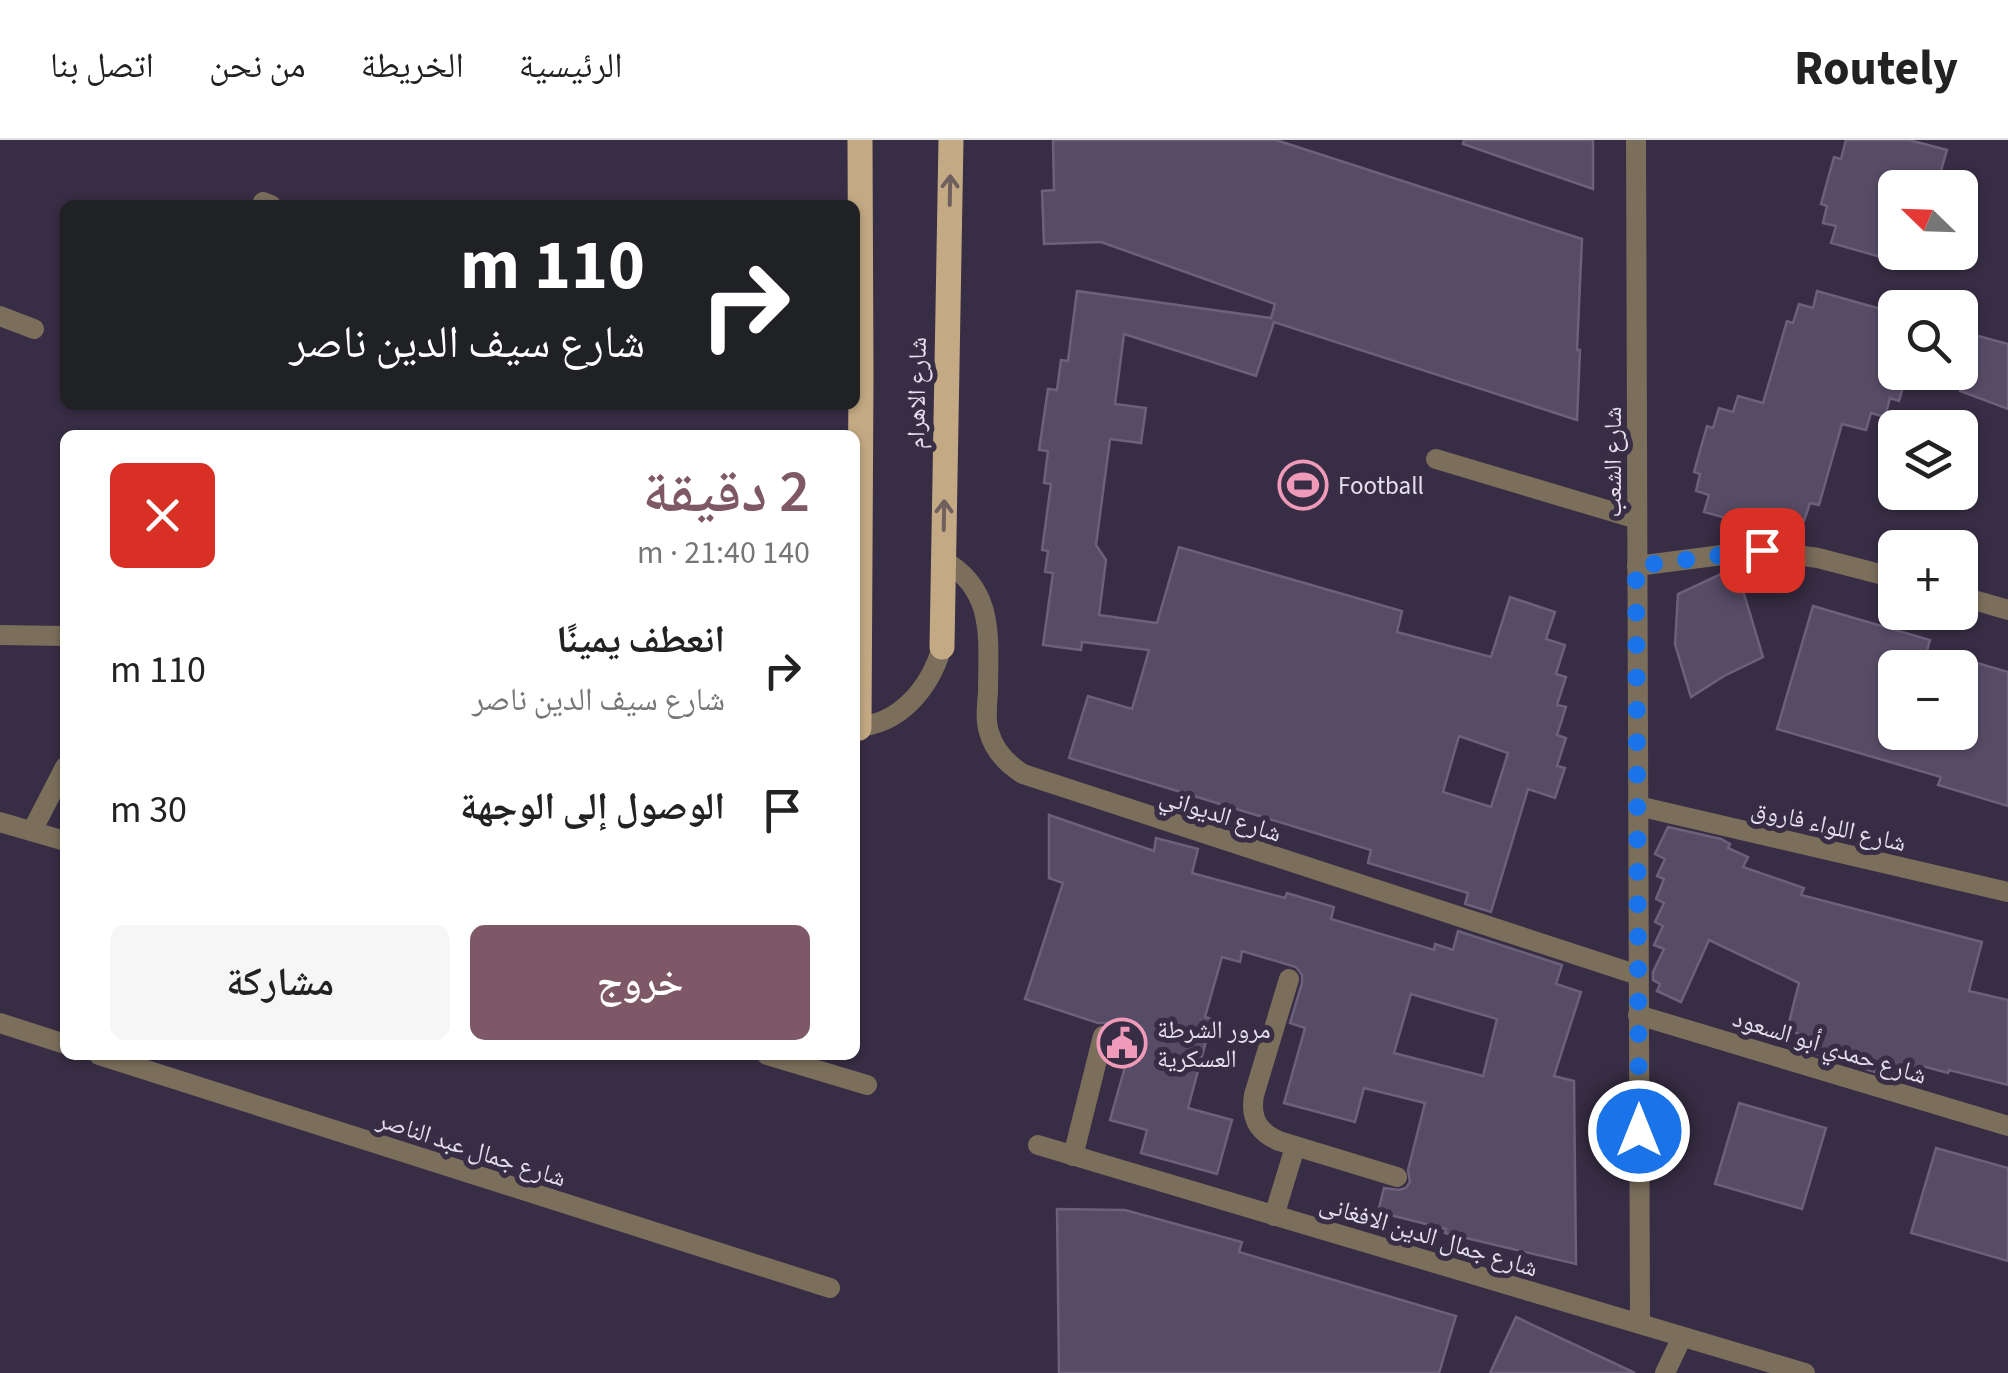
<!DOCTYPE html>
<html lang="ar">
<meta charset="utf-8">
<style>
:root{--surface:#fff;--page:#f6f6f6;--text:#222;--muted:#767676;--line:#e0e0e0;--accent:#7e5866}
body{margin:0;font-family:"Source Sans 3","Noto Naskh Arabic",sans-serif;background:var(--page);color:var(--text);direction:rtl;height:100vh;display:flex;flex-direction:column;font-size:38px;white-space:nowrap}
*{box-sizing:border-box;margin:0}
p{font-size:32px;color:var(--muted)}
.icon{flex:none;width:55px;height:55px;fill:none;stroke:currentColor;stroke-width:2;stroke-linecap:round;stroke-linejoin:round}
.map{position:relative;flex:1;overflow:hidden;direction:ltr}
.drawer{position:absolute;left:60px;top:290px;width:800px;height:630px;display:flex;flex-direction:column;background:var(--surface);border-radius:15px;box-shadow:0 2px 8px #0004;direction:rtl}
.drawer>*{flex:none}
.banner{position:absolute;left:60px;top:60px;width:800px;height:210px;border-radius:15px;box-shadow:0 2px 8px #0004;direction:rtl;background:#202124;color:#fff;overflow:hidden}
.needle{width:65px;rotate:293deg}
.fabs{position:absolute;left:1878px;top:30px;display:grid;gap:20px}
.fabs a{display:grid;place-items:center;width:100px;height:100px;border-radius:15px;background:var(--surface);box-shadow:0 2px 8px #0004;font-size:50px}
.pin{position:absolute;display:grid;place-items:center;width:85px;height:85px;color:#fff;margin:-42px;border-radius:20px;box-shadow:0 5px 15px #0006}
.me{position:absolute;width:110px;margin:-55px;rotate:0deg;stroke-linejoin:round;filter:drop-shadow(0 0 8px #0008)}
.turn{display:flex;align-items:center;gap:35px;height:210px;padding:0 50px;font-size:45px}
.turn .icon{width:130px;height:130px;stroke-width:2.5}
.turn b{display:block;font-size:70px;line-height:85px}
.round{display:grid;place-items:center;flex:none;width:105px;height:105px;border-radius:15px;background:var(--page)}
.overview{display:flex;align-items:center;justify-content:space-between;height:170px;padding:0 50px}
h1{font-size:60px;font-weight:600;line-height:75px;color:var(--accent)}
.action{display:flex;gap:20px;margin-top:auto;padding:20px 50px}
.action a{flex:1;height:115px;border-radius:15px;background:var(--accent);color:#fff;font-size:40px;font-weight:600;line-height:115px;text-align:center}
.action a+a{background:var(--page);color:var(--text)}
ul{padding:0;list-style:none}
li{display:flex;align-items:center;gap:30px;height:140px;padding:0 50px}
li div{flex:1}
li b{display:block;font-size:38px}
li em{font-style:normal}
header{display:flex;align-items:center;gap:60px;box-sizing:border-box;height:140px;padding:0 50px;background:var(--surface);border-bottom:2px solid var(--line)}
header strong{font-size:48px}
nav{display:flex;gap:55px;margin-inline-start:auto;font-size:35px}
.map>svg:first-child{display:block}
.building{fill:#574c66;stroke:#6c617b;stroke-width:2.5;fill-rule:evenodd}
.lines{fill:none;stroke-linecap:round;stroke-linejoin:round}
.lane{stroke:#7b6f5c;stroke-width:20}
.street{stroke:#7b6f5c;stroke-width:20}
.primary{stroke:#c4aa84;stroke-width:25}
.oneway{stroke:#6f5f5e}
.route{stroke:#1a73e8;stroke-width:18;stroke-dasharray:0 32.4}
.labels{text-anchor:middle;stroke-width:10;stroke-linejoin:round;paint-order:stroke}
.street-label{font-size:25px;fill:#e4deed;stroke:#372d44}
.poi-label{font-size:25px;fill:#e4deed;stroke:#372d44;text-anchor:start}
</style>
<header>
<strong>Routely</strong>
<nav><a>الرئيسية</a><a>الخريطة</a><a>من نحن</a><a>اتصل بنا</a></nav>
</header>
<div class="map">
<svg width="2008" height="1233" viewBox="0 0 2008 1233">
<rect width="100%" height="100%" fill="#372d44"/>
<g class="building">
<path d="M1053 0H1276L1582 99 1577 210H1580L1577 280 1274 182 1256 236 1124 194 1115 264 1146 268 1141 303 1110 299 1096 405 1106 420 1099 475 1157 483 1179 407 1402 471 1397 492 1491 517 1510 457 1555 472 1546 499 1565 505 1556 534 1566 537 1557 565 1566 567 1557 595 1566 598 1557 626 1565 628 1555 658 1528 649 1491 772 1465 764 1468 753 1368 723 1371 710 1069 618 1088 556 1132 569 1149 510 1082 502 1081 510 1043 505 1053 433 1045 432 1048 411 1042 410 1051 344 1044 343 1048 311 1039 310 1048 249 1057 250 1061 220 1068 221 1077 151 1271 178 1275 164 1101 102 1044 104 1042 51 1054 50ZM1459 596 1508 613 1491 667 1443 652Z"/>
<polygon points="1464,0 1593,0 1593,49 1463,4"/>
<polygon points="1846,0 1909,0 1947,10 1936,48 1895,48 1895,121 1831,103 1836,86 1823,83 1827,66 1821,64 1834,17 1841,19"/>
<polygon points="1817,151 1895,173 1895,232 1907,232 1899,261 1890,258 1885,277 1871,273 1866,290 1842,284 1819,365 1810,363 1804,381 1791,377 1787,395 1704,372 1709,355 1696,351 1700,334 1694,332 1707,286 1713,288 1719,268 1733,272 1738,256 1763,263 1787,181 1793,183 1799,164 1813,168"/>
<polygon points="1960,191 2008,204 2008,269 1960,251"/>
<polygon points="1736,427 1763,517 1724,536 1691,557 1675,504 1678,454"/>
<polygon points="1813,466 1930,500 1922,528 1895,528 1895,592 1960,592 1960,570 1974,522 2008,532 2008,666 1938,645 1941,637 1777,589"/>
<path d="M1049 675 1154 711 1156 698 1198 709 1192 733 1285 758 1287 753 1334 767 1331 779 1434 810 1435 804 1453 810 1458 791 1562 825 1556 844 1581 852 1554 936 1574 941 1576 1124 1445 1093 1446 1089 1378 1072 1384 1048 1399 1050 1406 1048 1410 1042 1408 1030 1425 963 1364 948 1355 982 1284 963 1305 888 1290 883 1302 843V835L1296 827 1242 811 1240 822 1222 817 1205 877 1212 879 1188 968 1232 980 1217 1034 1141 1013 1147 990 1110 980 1134 895 1114 888 1107 883H1098L1025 859 1063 743 1049 738ZM1411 854 1497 879 1483 936 1394 913Z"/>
<polygon points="1668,687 1721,699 1730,704 1728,708 1748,717 1743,727 1804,748 1801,755 1982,802 1969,851 2008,860 2008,945 1949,930 1948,933 1922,926 1918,945 1802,910 1806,896 1787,890 1799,843 1709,800 1681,862 1657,851 1660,844 1653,840 1653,832 1664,809 1654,805 1663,786 1655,782 1664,763 1656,759 1664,739 1657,736 1665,719 1655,714"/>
<polygon points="1739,963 1826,988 1802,1069 1715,1044"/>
<polygon points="1936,1008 2008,1028 2008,1121 1911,1093"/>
<polygon points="1057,1069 1125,1070 1242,1102 1239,1112 1456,1176 1439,1233 1059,1233"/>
<polygon points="1516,1177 1635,1233 1490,1233"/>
</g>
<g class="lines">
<g class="lane">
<polyline points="1436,319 1637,379"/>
<path d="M1289 839 1254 955C1250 978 1258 992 1279 1001L1397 1037"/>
<polyline points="1073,1016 1103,896"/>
<polyline points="1274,1076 1295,1007"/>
</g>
<g class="street">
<polyline points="1636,0 1640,1184"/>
<polyline points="263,62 271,65"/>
<polyline points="0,176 34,189"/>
<path d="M943 420C996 450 988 499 988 552 987 565 985 580 989 592 994 610 1007 624 1023 634L1638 835"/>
<polyline points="1637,426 1761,410 1818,418 1895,438"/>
<polyline points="1960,456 2008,470"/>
<polyline points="0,495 65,496"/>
<path d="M855 587C900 585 930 548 942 507"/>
<polyline points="1638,666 2008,752"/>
<polyline points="0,682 65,701"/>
<polyline points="32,691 65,627"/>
<polyline points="1638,875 2008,986"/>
<polyline points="0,883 65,904"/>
<polyline points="99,915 830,1148"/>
<polyline points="767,915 867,945"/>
<polyline points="1038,1005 1805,1233"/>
<polyline points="1665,1233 1682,1197"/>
</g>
<g class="primary">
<polyline points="942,507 951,0"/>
<polyline points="859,588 861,236 860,0"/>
</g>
</g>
<defs><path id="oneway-shaft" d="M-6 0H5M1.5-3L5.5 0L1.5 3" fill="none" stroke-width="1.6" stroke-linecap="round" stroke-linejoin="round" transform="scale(2.5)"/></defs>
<g class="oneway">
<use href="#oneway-shaft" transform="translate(950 50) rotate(-89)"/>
<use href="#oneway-shaft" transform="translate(944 375) rotate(-89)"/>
</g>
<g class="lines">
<polyline class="route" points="1639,991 1636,426 1762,410"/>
</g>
<defs>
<g id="stadium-ring" transform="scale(2.5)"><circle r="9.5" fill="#372d44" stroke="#ef9ab8" stroke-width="1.5"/><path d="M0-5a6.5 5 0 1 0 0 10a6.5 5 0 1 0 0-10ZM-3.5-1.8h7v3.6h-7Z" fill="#ef9ab8"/></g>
<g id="civic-ring" transform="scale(2.5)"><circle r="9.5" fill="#372d44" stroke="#ef9ab8" stroke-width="1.5"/><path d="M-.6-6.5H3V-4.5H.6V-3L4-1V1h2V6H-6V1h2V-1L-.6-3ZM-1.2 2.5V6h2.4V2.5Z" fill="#ef9ab8"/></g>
</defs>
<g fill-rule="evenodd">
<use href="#stadium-ring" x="1303" y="345"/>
<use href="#civic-ring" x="1122" y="903"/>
</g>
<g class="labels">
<g class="street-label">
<text transform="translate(916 253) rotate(-89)" y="9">شارع الاهرام</text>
<text transform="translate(1612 322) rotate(-90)" y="9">شارع الشعب</text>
<text transform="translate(1221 674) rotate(18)" y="9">شارع الديواني</text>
<text transform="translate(1829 685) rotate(13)" y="9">شارع اللواء فاروق</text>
<text transform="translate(1830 906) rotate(17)" y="9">شارع حمدي أبو السعود</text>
<text transform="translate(472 1008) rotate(18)" y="9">شارع جمال عبد الناصر</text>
<text transform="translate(1429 1095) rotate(17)" y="9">شارع جمال الدين الافغانى</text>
</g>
<g class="poi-label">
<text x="1338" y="354">Football</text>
<text x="1157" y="898">مرور الشرطة<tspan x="1157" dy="29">العسكرية</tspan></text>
</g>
</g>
</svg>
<div class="fabs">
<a><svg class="needle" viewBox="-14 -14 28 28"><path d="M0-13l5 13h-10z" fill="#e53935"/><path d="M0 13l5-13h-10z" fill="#767676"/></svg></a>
<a><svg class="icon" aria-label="search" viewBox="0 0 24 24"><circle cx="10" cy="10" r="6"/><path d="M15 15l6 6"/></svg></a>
<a><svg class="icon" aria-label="layers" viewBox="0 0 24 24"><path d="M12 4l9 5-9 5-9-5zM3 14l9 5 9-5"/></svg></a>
<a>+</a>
<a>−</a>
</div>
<div class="pin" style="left:1762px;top:410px;background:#d93025"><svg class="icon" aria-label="arrive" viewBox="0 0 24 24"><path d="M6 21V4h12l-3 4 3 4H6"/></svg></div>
<svg class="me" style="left:1639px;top:991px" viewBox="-20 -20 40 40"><circle r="17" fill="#1a73e8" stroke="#fff" stroke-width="3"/><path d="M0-11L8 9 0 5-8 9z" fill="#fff"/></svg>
<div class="banner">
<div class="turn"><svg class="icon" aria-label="right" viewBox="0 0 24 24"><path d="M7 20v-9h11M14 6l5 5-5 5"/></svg><div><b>110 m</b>شارع سيف الدين ناصر</div></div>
</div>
<section class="drawer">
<div class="overview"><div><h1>2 دقيقة</h1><p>140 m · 21:40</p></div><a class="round" style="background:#d93025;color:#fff"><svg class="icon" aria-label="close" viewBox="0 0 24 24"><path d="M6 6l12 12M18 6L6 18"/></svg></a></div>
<ul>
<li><svg class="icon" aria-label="right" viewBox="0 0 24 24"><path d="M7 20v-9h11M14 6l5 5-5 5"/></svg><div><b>انعطف يمينًا</b><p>شارع سيف الدين ناصر</p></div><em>110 m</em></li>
<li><svg class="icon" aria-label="arrive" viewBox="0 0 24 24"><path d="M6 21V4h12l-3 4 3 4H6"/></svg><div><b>الوصول إلى الوجهة</b></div><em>30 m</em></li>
</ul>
<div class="action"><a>خروج</a><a>مشاركة</a></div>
</section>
</div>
